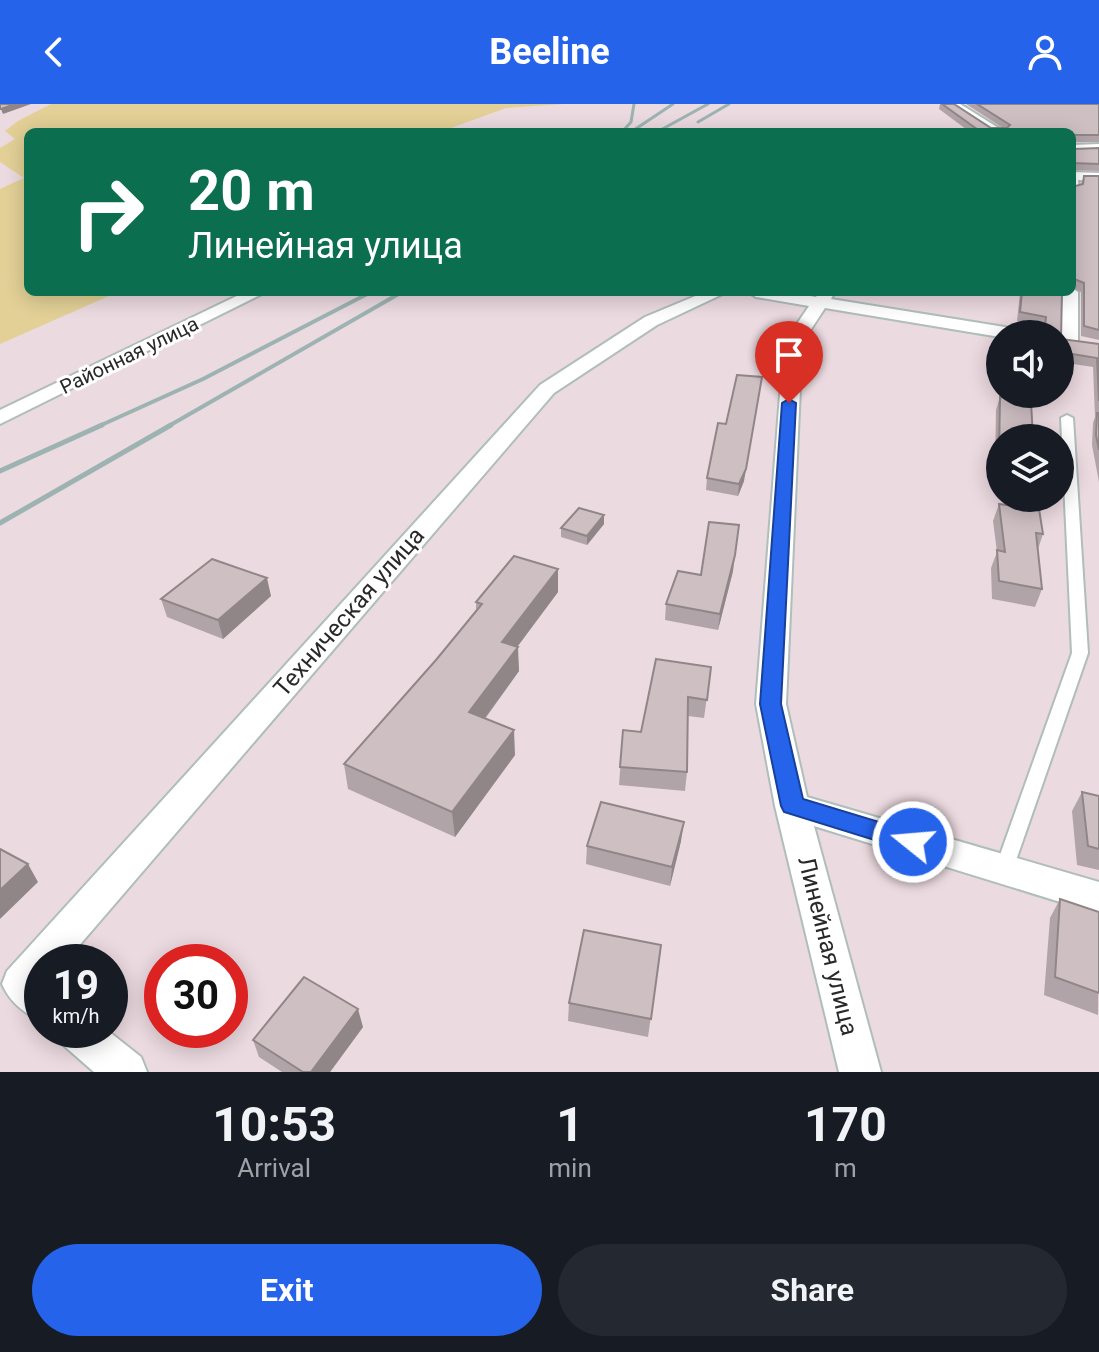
<!DOCTYPE html>
<meta charset="utf-8">
<style>
:root{--surface:#171b24;--page:#242831;--text:#f1f3f6;--muted:#9ea1a6;--accent:#2563eb}
body{margin:0;font-family:Roboto,sans-serif;background:var(--page);color:var(--text);height:100vh;display:flex;flex-direction:column;font-size:30px;white-space:nowrap}
*{box-sizing:border-box;margin:0}
p{font-size:26px;color:var(--muted)}
.icon{flex:none;width:44px;height:44px;fill:none;stroke:currentColor;stroke-width:2;stroke-linecap:round;stroke-linejoin:round}
.map{position:relative;height:968px;overflow:hidden}
.panel{display:flex;flex-direction:column;background:var(--surface);flex:1}
.panel>*{flex:none}
.top-card{position:absolute;left:24px;top:24px;width:1052px;height:168px;border-radius:12px;box-shadow:0 4px 20px #0003;background:#0b6e4f;color:#fff;overflow:hidden}
.fabs{position:absolute;left:986px;top:216px;display:grid;gap:16px}
.fabs a{display:grid;place-items:center;width:88px;height:88px;border-radius:50%;background:var(--surface);box-shadow:0 4px 20px #0003;font-size:40px}
.speed{position:absolute;left:24px;top:840px;display:flex;gap:16px;font-size:40px;font-weight:700;text-align:center}
.speed>*{display:grid;place-content:center;width:104px;height:104px;border-radius:50%;background:var(--surface);box-shadow:0 4px 20px #0003;line-height:1}
.speed small{font-size:20px;font-weight:400}
.speed .limit{border:12px solid #d22;background:#fff;color:#111}
.pin{position:absolute;display:grid;place-items:center;width:68px;height:68px;color:#fff;margin:-82px -34px;border-radius:50% 50% 50% 0;rotate:-45deg;box-shadow:0 0 8px #0007}
.pin .icon{rotate:45deg}
.me{position:absolute;width:88px;margin:-44px;rotate:287deg;stroke-linejoin:round;filter:drop-shadow(0 0 6px #0008)}
.turn{display:flex;align-items:center;gap:28px;height:168px;padding:0 32px;font-size:36px}
.turn .icon{width:104px;height:104px;stroke-width:2.5}
.turn b{display:block;font-size:56px;line-height:68px}
.eta{display:flex;justify-content:space-evenly;align-items:center;height:136px;text-align:center}
.eta b{font-size:48px;font-weight:700;line-height:56px}
.cta{display:flex;gap:16px;margin-top:auto;padding:16px 32px}
.cta a{flex:1;height:92px;border-radius:48px;background:var(--accent);color:#fff;font-size:32px;font-weight:700;line-height:92px;text-align:center}
.cta a+a{background:var(--page);color:var(--text)}
header{display:flex;justify-content:space-between;align-items:center;height:104px;padding:0 32px;background:var(--accent);color:#fff;font-size:36px;font-weight:700}
.map>svg:first-child{display:block}
.green{fill:#e2d096}
.lines{fill:none;stroke-linecap:round;stroke-linejoin:round}
.lane-casing{stroke:#afbdbb;stroke-width:4}
.street-casing{stroke:#afbdbb;stroke-width:4}
.lane{fill:#fff;fill-rule:evenodd}
.street{fill:#fff;fill-rule:evenodd}
.rail-far2{stroke:#9db3b2;stroke-width:3}
.rail-far1{stroke:#9db3b2;stroke-width:4}
.rail{stroke:#9db3b2;stroke-width:5}
.wall{fill:#b1a4a8}
.shaded-wall{fill:#908688}
.building{fill:#cebfc3;stroke:#908688;stroke-width:2}
.route{fill:#2563eb;stroke:#184099;stroke-width:2}
.labels{text-anchor:middle;stroke-width:6;stroke-linejoin:round;paint-order:stroke}
.far-street-label{font-size:20px;fill:#292929;stroke:#fff}
.street-label{font-size:24px;fill:#292929;stroke:#fff}
</style>
<header><svg class="icon" aria-label="back" viewBox="0 0 24 24"><path d="M15 5l-7 7 7 7"/></svg>Beeline<svg class="icon" aria-label="person" viewBox="0 0 24 24"><circle cx="12" cy="8" r="4"/><path d="M4 21q1-7 8-7t8 7"/></svg></header>
<div class="map">
<svg width="1099" height="968" viewBox="0 0 1099 968">
<rect width="100%" height="100%" fill="#ebdae0"/>
<polygon class="green" points="51,0 564,0 506,4 440,28 28,28 28,188 118,188 0,240 0,85 24,74 0,58 0,44 15,35 5,27 18,17"/>
<g class="lines">
<g class="lane-casing">
<polygon id="lane" points="1067,311 1073,314 1088,549 1013,765 1011,771 1004,773 997,771 995,765 1072,549 1061,314"/>
</g>
<g class="street-casing">
<g id="street">
<polygon points="948,0 960,0 1005,28 991,28"/>
<polygon points="1099,40 1099,48 1072,49 1072,41"/>
<polygon points="1072,68 1099,69 1099,77 1078,76 1079,85 1072,89"/>
<polygon points="1072,184 1078,188 1078,238 1069,243 1060,238 1062,188 1072,188"/>
<polygon points="245,188 266,188 0,320 0,306"/>
<path d="M705 188H727L657 221 554 289 65 858H42V917C23 909 10 898 2 880L7 867 540 281 645 213Z"/>
<polygon points="748,188 787,188 816,193 819,188 835,188 831,195 1017,225 1026,230 1000,230 1000,233 825,204 802,239 786,600 807,693 1099,778 1099,810 814,722 881,968 839,968 775,702 756,600 784,239 809,202 756,193"/>
<polygon points="56,926 107,926 141,953 147,968 94,968 62,940"/>
</g>
</g>
<use href="#lane" class="lane"/>
<use href="#street" class="street"/>
<g class="rail-far2">
<polyline points="698,18 729,0"/>
<polyline points="622,28 631,18 634,0"/>
<polyline points="631,28 673,0"/>
<polyline points="657,28 708,0"/>
<polyline points="367,190 371,188"/>
<polyline points="399,190 402,188"/>
</g>
<g class="rail-far1">
<polyline points="97,323 203,275 371,188"/>
<polyline points="167,323 402,188"/>
</g>
<g class="rail">
<polyline points="0,367 102,321"/>
<polyline points="0,419 171,321"/>
</g>
</g>
<g class="wall">
<polygon points="940,0 954,0 991,24 1003,24 966,0 1099,0 1099,38 1072,38 1072,28 970,28 939,5"/>
<polygon points="1072,43 1074,45 1099,44 1099,67 1072,66 1072,83 1081,81 1084,72 1099,72 1099,236 1081,232 1081,188 1072,183"/>
<polygon points="1020,188 1062,188 1061,235 1099,240 1099,378 1092,341 1093,319 1095,313 1093,263 1060,258 1060,230 1042,230 1043,222 1017,217"/>
<polygon points="1000,293 1000,367 995,366 996,306"/>
<polygon points="707,374 744,377 738,392 706,386"/>
<polygon points="999,400 1043,430 1038,445 1042,485 1035,503 992,495 991,464 997,448 993,417"/>
<polygon points="604,420 587,441 561,433 561,424"/>
<polygon points="733,467 718,526 665,516 666,500"/>
<polygon points="558,488 517,543 519,567 485,615 515,651 455,733 348,685 344,660 436,556 476,506 476,498"/>
<polygon points="271,492 223,535 167,513 161,495"/>
<polygon points="711,563 704,614 688,612 687,668 685,687 619,681 623,626 641,628"/>
<polygon points="1082,688 1099,692 1099,766 1077,761 1072,707"/>
<polygon points="681,737 670,782 586,760 587,742"/>
<polygon points="1060,795 1099,808 1098,911 1044,891 1050,814"/>
<polygon points="661,841 648,933 568,917 569,899"/>
<polygon points="363,923 330,968 282,968 259,953 253,936"/>
</g>
<g class="shaded-wall">
<polygon points="15,0 31,0 3,10 1,5"/>
<polygon points="762,273 744,377 738,392 739,380"/>
<polygon points="604,411 604,420 587,441 587,432"/>
<polygon points="735,451 733,467 718,526 720,510"/>
<polygon points="558,465 558,488 503,562 502,538"/>
<polygon points="267,474 271,492 223,535 218,516"/>
<polygon points="518,543 519,567 471,633 469,608"/>
<polygon points="514,626 515,651 455,733 452,708"/>
<polygon points="684,718 681,737 670,782 672,763"/>
<polygon points="28,760 38,778 0,815 0,786"/>
<polygon points="358,905 363,923 330,968 311,968"/>
</g>
<g class="building">
<polygon points="0,0 15,0 1,5 0,5"/>
<polygon points="942,0 954,0 991,24 1007,24 1010,21 977,0 1099,0 1099,31 1074,31 1072,39 1072,28 981,28"/>
<polygon points="1072,43 1074,45 1099,44 1099,60 1072,59 1072,83 1083,80 1084,72 1099,72 1099,226 1084,222 1084,179 1072,174"/>
<polygon points="1022,188 1062,188 1061,235 1099,240 1099,297 1097,254 1060,248 1060,230 1044,230 1046,213 1020,208"/>
<polygon points="737,271 762,273 746,365 739,380 707,374 718,319 726,320"/>
<polygon points="1000,293 1031,298 1033,334 1000,334 1000,353 999,353"/>
<polygon points="1097,309 1099,309 1099,346 1096,331"/>
<polygon points="999,400 1039,405 1043,430 1036,429 1042,485 999,477 997,446 1005,448"/>
<polygon points="579,404 604,411 587,432 561,424"/>
<polygon points="709,418 739,421 735,451 720,510 666,500 678,467 701,471"/>
<polygon points="514,452 558,465 502,538 518,543 469,608 514,626 452,708 344,660 436,556 482,500 476,498"/>
<polygon points="212,455 267,474 218,516 161,495"/>
<polygon points="656,555 711,563 707,596 688,593 687,668 620,663 623,626 641,628"/>
<polygon points="1082,688 1099,692 1099,745 1088,742"/>
<polygon points="601,698 684,718 672,763 587,742"/>
<polygon points="0,745 28,760 0,786"/>
<polygon points="1060,795 1099,808 1099,889 1055,873"/>
<polygon points="584,826 661,841 651,915 569,899"/>
<polygon points="304,873 358,905 311,968 303,968 253,936"/>
</g>
<polygon class="route" points="789,295 796,299 781,600 803,695 922,731 925,738 922,745 913,748 784,708 781,702 760,600 782,299"/>
<g class="labels">
<g class="far-street-label">
<text transform="translate(129 251) rotate(-26)" y="7">Районная улица</text>
</g>
<g class="street-label">
<text transform="translate(349 508) rotate(-49)" y="8">Техническая улица</text>
<text transform="translate(828 842) rotate(76)" y="8">Линейная улица</text>
</g>
</g>
</svg>
<div class="fabs">
<a><svg class="icon" aria-label="sound" viewBox="0 0 24 24"><path d="M4 9h4l5-4v14l-5-4H4zM17 9q2 3 0 6"/></svg></a>
<a><svg class="icon" aria-label="layers" viewBox="0 0 24 24"><path d="M12 4l9 5-9 5-9-5zM3 14l9 5 9-5"/></svg></a>
</div>
<div class="speed"><div>19<small>km/h</small></div><div class="limit">30</div></div>
<div class="pin" style="left:789px;top:299px;background:#d93025"><svg class="icon" aria-label="arrive" viewBox="0 0 24 24"><path d="M6 21V4h12l-3 4 3 4H6"/></svg></div>
<svg class="me" style="left:913px;top:738px" viewBox="-20 -20 40 40"><circle r="17" fill="#2563eb" stroke="#fff" stroke-width="3"/><path d="M0-11L8 9 0 5-8 9z" fill="#fff"/></svg>
<div class="top-card">
<div class="turn"><svg class="icon" aria-label="right" viewBox="0 0 24 24"><path d="M7 20v-9h11M14 6l5 5-5 5"/></svg><div><b>20 m</b>Линейная улица</div></div>
</div>
</div>
<section class="panel">
<div class="eta">
<div><b>10:53</b><p>Arrival</p></div>
<div><b>1</b><p>min</p></div>
<div><b>170</b><p>m</p></div>
</div>
<div class="cta"><a>Exit</a><a>Share</a></div>
</section>
